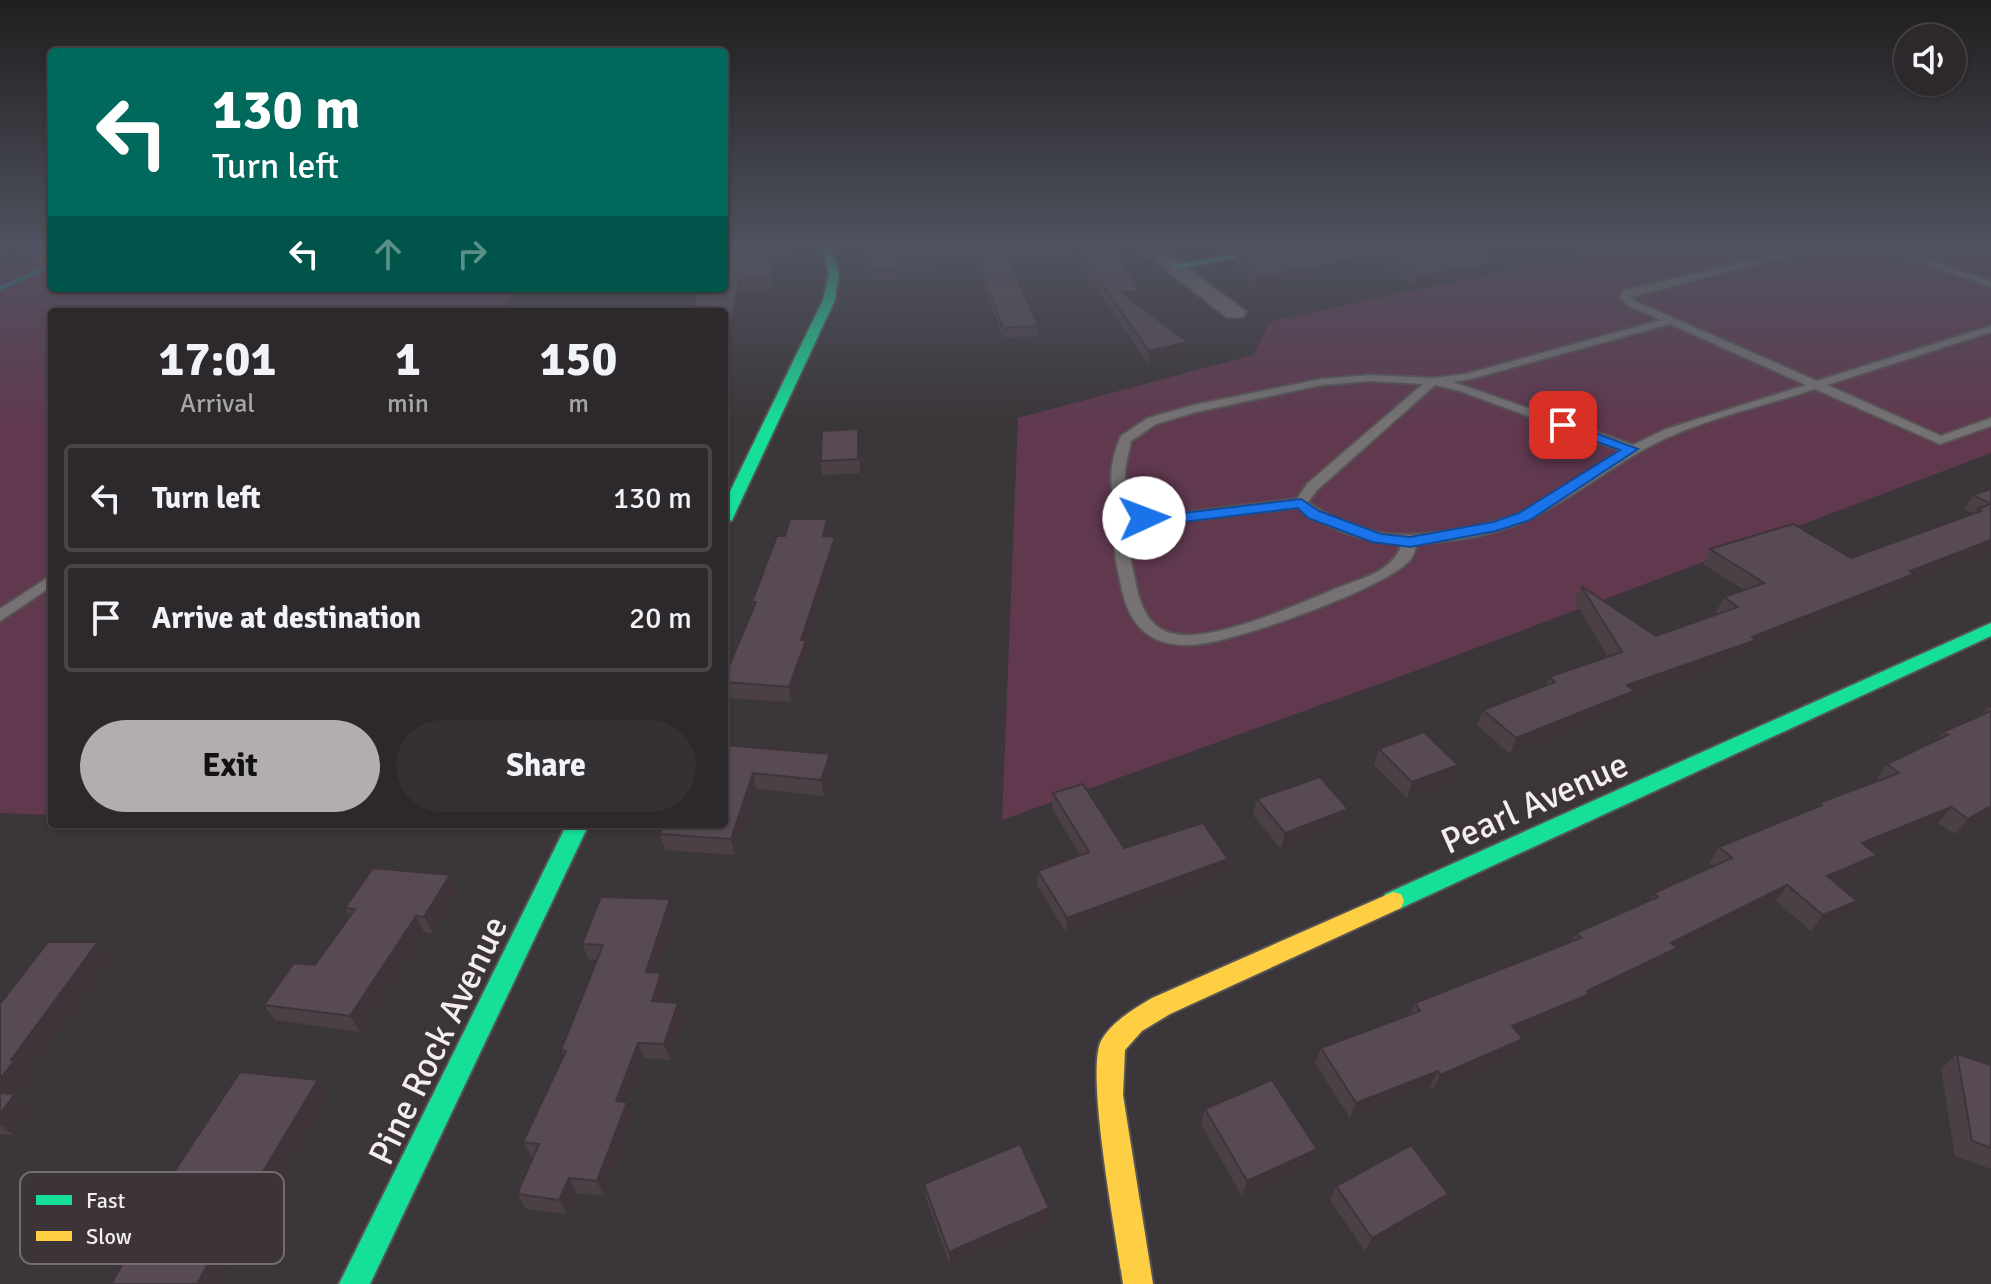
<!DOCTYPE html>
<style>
:root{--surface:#2c282b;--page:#343033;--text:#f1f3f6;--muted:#a6a6a9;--line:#484447;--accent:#b3adb0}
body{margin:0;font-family:Signika,sans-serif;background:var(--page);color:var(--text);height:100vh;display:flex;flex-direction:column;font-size:30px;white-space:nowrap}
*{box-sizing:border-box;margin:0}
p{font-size:26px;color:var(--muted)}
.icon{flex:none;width:44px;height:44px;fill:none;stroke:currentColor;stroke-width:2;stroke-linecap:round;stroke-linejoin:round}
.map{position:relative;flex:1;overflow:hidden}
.panel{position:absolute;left:48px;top:308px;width:680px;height:520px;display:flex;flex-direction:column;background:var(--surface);border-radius:8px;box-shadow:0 2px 6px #0004,0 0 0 2px var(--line)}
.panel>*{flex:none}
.top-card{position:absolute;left:48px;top:48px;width:680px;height:244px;border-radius:8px;box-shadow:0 2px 6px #0004,0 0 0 2px var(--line);background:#00695c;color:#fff;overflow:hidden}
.controls{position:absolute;left:1894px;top:24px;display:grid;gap:16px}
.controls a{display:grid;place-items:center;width:72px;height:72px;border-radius:50%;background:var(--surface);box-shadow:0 2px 6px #0004,0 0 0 2px var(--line);font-size:40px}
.pin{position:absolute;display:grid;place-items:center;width:68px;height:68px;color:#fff;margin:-34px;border-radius:16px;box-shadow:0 4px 12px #0006}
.me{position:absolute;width:88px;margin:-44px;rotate:88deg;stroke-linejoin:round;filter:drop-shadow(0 0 6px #0008)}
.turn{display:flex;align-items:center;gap:28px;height:168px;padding:0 32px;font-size:36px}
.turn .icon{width:104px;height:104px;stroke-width:2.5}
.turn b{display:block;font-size:56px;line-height:68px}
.lanes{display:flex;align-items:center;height:76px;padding:0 32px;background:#0003;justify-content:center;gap:40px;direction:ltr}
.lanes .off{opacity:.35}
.eta{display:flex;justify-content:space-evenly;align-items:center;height:136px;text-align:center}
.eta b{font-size:48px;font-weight:800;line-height:56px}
.button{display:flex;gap:16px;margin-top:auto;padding:16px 32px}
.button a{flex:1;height:92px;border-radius:48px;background:var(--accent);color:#111;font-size:32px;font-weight:800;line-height:92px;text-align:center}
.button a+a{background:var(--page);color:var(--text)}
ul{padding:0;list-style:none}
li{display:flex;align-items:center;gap:24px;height:108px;margin:0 16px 12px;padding:0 16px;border:4px solid var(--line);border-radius:8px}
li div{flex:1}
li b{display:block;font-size:30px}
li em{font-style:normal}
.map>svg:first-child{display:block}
.green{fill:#60394f}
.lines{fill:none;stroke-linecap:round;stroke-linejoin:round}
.stream{fill:#277c8a;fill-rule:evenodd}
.lane-casing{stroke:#595456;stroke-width:4}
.street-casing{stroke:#595456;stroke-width:4}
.fast-casing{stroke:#595456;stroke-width:4}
.slow-casing{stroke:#595456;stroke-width:4}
.path{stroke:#777275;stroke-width:3;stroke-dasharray:4 4;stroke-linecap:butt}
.lane{fill:#767274;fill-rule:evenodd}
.street{fill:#767274;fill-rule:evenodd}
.fast{fill:#16e098;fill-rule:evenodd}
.slow{fill:#ffcf43;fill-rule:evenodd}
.wall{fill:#4c4047}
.shaded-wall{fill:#3e3439}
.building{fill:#584a52;stroke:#3e3439;stroke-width:2}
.route{fill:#1a73e8;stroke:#114b97;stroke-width:2}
.labels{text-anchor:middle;stroke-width:8;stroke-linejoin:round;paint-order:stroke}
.near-street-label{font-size:36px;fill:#f3edf0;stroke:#3d3439}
.key{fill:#3d3439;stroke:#746c70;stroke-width:2}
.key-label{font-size:22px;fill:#f3edf0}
</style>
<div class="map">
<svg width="1991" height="1284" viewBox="0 0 1991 1284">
<rect width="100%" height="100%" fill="#3b3639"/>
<g class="green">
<polygon points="36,247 52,247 52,288 515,288 502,312 52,312 52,815 0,813 0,265"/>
<polygon points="1616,247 1991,247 1991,453 1415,671 1002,820 1018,418 1253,355 1271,321"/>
</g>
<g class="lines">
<polygon class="stream" points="52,263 52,267 0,291 0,286"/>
<g class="lane-casing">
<g id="lane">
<path d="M1806 247H1821L1631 297 1637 302 1817 381 1991 326V332L1827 385 1941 436 1991 418V426L1940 444 1815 389C1763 406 1703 419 1654 444 1611 466 1573 498 1529 519 1496 535 1453 542 1417 543 1415 549 1414 556 1410 560 1386 588 1239 640 1200 644 1186 646 1171 645 1158 640 1133 630 1124 604 1120 580 1115 558 1110 535 1124 515 1105 495 1110 460 1121 436L1148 418 1194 405 1321 379 1370 375 1433 378 1466 374 1661 320 1629 306 1620 297 1625 290ZM1670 324 1806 385 1666 429 1633 445 1453 382 1471 379ZM1370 381 1423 384 1307 484 1297 499 1166 515 1142 514 1131 508 1125 492V469L1131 441 1156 424 1196 412 1321 385ZM1435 385 1460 391 1623 451C1588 471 1555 497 1518 514 1502 521 1484 525 1466 528 1406 540 1359 539 1308 502L1317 490ZM1298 507C1330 531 1363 541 1402 544 1398 556 1390 564 1379 571 1367 578 1352 582 1340 587 1300 603 1211 645 1170 633 1147 626 1139 602 1135 580 1130 560 1126 540 1134 521L1166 523Z"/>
<polygon points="1878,247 1890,247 1991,281 1991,287"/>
<polygon points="52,575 52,586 0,621 0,609"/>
</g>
</g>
<g class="street-casing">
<g id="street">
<polygon points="724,247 791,247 781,253 724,255"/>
<polygon points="1137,247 1159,247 1246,312 1243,317 1227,317"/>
</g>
</g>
<g class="fast-casing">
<g id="fast">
<polygon points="0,247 9,247 0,252"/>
<polygon points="821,247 831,247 839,273 835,300 732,520 724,525 724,504 823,300 829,273"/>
<polygon points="1275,247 1297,247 1174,269 1169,266"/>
<polygon points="1991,623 1991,636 1401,908 1393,910 1385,908 1382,901 1385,894"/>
<polygon points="567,824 589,824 370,1284 339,1284"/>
</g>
</g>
<g class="slow-casing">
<path id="slow" d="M1393 892 1401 894 1404 901 1401 908 1170 1014 1142 1031 1125 1050 1123 1095 1153 1284H1123C1117 1240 1085 1073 1101 1041 1112 1021 1134 1009 1152 998Z"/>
</g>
<polyline class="path" points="30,255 52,261"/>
<use href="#lane" class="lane"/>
<use href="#street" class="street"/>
<use href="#fast" class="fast"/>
<use href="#slow" class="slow"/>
</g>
<g class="wall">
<polygon points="862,247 1067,247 1068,248 1067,257 1009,261 1038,326 1037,336 1003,338 975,262 903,267 900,279 871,281"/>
<polygon points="1477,248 1500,272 1416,286 1382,265 1257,288 1237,267 1238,256"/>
<polygon points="1079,252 1140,291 1139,303 1136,304 1188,342 1187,355 1148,364 1079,264"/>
<polygon points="772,256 774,289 740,291 724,389 724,312 697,288"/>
<polygon points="858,429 860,473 822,475 821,461"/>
<polygon points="1991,489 1991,550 1909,582 1905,588 1751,649 1748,655 1632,696 1627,706 1510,754 1477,725 1483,710 1546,685 1549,677 1608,657 1575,601 1581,586 1656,636 1719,614 1716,612 1724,597 1744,590 1703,564 1710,549 1851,558 1974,514 1964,509 1973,495"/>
<polygon points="829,534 829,536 835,537 836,551 807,646 808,656 792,702 726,698 724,678 753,608 752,602"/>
<polygon points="1991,707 1991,813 1987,817 1955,834 1938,823 1871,850 1877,855 1865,871 1836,883 1857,901 1845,916 1811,931 1776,901 1675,951 1666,964 1584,1003 1580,1010 1520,1035 1523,1039 1514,1054 1433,1090 1430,1086 1350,1118 1315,1063 1321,1048 1410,1014 1415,1003 1571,942 1576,933 1649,901 1654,893 1713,866 1709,863 1719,847 1815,808 1819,803 1877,781 1876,780 1887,764 1937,741 1943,732 1981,715 1987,708"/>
<polygon points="724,745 832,769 824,796 756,789 735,855 665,850 660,834"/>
<polygon points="1379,749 1452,781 1407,798 1374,765"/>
<polygon points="1053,793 1124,848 1225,874 1066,932 1037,885 1038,871 1080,855 1052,808"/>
<polygon points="1257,799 1343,825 1281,849 1253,815"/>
<polygon points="450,875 458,891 433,933 424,932 360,1032 275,1020 264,1005 315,965 350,917 345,908"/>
<polygon points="670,899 674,915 656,973 667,989 662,1002 683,1018 670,1060 644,1058 627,1103 633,1117 604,1196 577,1193 567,1214 526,1209 517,1194 534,1157 532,1157 523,1142 564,1055 561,1050 597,960 589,960 582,944"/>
<polygon points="111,958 28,1074 31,1076 16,1095 32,1109 13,1135 0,1134 0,1004"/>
<polygon points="1957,1054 1991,1065 1991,1169 1955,1156 1941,1069"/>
<polygon points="318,1080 329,1095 271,1195 189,1187 174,1172"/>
<polygon points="1205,1109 1317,1149 1311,1164 1242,1196 1201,1124"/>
<polygon points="924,1184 1049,1208 1048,1223 950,1266 926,1198"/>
<polygon points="1336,1186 1448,1194 1440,1209 1365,1251 1330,1200"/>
</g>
<g class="shaded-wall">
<polygon points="1384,254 1382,265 1257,288 1259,277"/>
<polygon points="903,257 903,267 900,279 900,269"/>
<polygon points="1503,262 1500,272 1416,286 1418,276"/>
<polygon points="739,280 740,291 725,389 724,370"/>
<polygon points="1140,291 1139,303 1120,305 1121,292"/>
<polygon points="1188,342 1187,355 1148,364 1149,351"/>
<polygon points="827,519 829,534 825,551 823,536"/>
<polygon points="835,537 836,551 807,646 808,656 792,702 789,687 801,640"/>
<polygon points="1991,540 1991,550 1909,582 1905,588 1751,649 1748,655 1632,696 1627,706 1510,754 1516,738 1627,685 1752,637 1910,571"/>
<polygon points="830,754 832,769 824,796 821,780"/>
<polygon points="1458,765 1452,781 1407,798 1412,782"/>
<polygon points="753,773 756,789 735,855 731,839"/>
<polygon points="1991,805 1991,813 1987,817 1955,834 1968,819"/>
<polygon points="1951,807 1938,823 1850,858 1862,843"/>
<polygon points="1348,809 1343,825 1281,849 1285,833"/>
<polygon points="1877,855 1865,871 1815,892 1827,876"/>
<polygon points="1228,859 1225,874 1066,932 1067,918"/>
<polygon points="450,875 458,891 433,933 424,917"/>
<polygon points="1787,885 1776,901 1675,951 1666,964 1584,1003 1580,1010 1504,1042 1512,1026 1587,991 1671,943"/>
<polygon points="670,899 674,915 652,988 646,972"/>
<polygon points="1857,901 1845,916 1811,931 1823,915"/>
<polygon points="416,916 424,932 360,1032 350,1016"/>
<polygon points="98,942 111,958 28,1074 31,1076 16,1095 32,1109 13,1135 0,1124 0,1079 11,1060"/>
<polygon points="661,973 667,989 657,1017 652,1001"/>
<polygon points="678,1003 683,1018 670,1060 664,1044"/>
<polygon points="1523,1039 1514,1054 1433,1090 1440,1075"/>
<polygon points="638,1043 644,1058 627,1103 633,1117 604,1196 597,1181 616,1101"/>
<polygon points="1438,1071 1430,1086 1350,1118 1356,1103"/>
<polygon points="318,1080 329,1095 271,1195 258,1180"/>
<polygon points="1317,1149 1311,1164 1242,1196 1247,1181"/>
<polygon points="569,1178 577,1193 567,1214 559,1200"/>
<polygon points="1448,1194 1440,1209 1365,1251 1372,1238"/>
<polygon points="1049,1208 1048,1223 950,1266 949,1252"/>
<polygon points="226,1230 240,1244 219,1284 197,1284"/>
</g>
<g class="building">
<polygon points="724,247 771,247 772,278 739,280 724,370 724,312 692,312 697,288 724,288"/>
<polygon points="864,247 1067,247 1068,248 1009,252 1003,247 1038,326 1003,328 975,253 903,257 900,269 870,271"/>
<polygon points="1297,247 1474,247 1503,262 1418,276 1384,254 1259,277 1238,256"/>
<polygon points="1116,250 1140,291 1121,292 1188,342 1149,351 1079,252"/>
<polygon points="858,429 858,459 821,461 822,431"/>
<polygon points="1991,489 1991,504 1973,495"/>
<polygon points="1991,504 1991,540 1910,571 1914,574 1752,637 1756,640 1627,685 1634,691 1516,738 1483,710 1555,682 1549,677 1622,652 1581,586 1656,636 1738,607 1724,597 1764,583 1710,549 1793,524 1851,558 1981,511 1977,509"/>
<polygon points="790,519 827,519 823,536 835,537 801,640 806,640 789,687 724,682 724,678 756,602 752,602 777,536 785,536"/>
<polygon points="1991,711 1991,806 1968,819 1951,807 1862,843 1877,855 1827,876 1857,901 1823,915 1787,885 1671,943 1677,948 1587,991 1590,994 1512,1026 1523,1039 1440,1075 1438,1071 1356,1103 1321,1048 1420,1011 1415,1003 1581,938 1576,933 1658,897 1654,893 1732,858 1719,847 1822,805 1819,803 1899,773 1887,764 1948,735 1943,732"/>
<polygon points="1424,732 1458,765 1412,782 1379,749"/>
<polygon points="724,745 830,754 821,780 753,773 731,839 660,834 664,824 724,824"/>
<polygon points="1320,777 1348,809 1285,833 1257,799"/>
<polygon points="1083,784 1124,848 1203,823 1228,859 1067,918 1038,871 1089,852 1053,793"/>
<polygon points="373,868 450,875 424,917 416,916 350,1016 264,1005 294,963 315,965 355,909 345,908"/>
<polygon points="601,897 670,899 646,972 661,973 652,1001 678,1003 664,1044 638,1043 616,1101 627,1102 597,1181 569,1178 559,1200 517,1194 539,1144 523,1142 566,1051 561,1050 603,945 582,944"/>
<polygon points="48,942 98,942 11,1060 14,1061 0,1079 0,1004"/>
<polygon points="1957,1054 1991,1065 1991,1148 1972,1141"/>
<polygon points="240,1072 318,1080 258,1180 174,1172"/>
<polygon points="1272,1080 1317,1149 1247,1181 1205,1109"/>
<polygon points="0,1093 15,1094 0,1114"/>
<polygon points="1020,1144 1049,1208 949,1252 924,1184"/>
<polygon points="1411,1145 1448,1194 1372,1238 1336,1186"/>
<polygon points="144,1227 226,1230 197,1284 111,1284"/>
</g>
<linearGradient id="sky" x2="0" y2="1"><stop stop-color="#201e1f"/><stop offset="0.58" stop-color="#4f525f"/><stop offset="1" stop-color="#4f525f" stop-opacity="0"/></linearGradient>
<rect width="1991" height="426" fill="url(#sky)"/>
<polygon class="route" points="1563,421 1638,449 1530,520 1496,531 1410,547 1372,542 1308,518 1298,508 1166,524 1144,523 1136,518 1144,513 1166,515 1301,499 1319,511 1381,534 1410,537 1493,522 1519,513 1620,450 1558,428 1556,425"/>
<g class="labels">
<g class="near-street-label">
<text transform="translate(1534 802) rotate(-24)" y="13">Pearl Avenue</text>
<text transform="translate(437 1040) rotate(-64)" y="13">Pine Rock Avenue</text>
</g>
</g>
<rect x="20" y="1172" width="264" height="92" rx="12" class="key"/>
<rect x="36" y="1195" width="36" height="10" fill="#16e098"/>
<rect x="36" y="1231" width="36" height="10" fill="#ffcf43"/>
<g class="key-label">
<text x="86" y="1208">Fast</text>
<text x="86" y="1244">Slow</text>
</g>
</svg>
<div class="controls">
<a><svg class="icon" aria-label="sound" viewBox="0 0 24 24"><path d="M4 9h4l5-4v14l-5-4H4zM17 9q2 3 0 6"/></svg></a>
</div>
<div class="pin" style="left:1563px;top:425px;background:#d93025"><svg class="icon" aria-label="arrive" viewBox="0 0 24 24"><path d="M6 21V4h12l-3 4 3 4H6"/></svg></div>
<svg class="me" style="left:1144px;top:518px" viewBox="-20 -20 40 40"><circle r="19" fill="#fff"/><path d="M0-13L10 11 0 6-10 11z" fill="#1a73e8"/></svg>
<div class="top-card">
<div class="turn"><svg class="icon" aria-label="left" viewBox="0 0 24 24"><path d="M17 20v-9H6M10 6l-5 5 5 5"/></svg><div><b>130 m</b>Turn left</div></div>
<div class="lanes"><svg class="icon" aria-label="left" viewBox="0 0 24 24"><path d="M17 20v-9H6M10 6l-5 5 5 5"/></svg><svg class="icon off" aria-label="ahead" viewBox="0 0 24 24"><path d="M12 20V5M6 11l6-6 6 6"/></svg><svg class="icon off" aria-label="right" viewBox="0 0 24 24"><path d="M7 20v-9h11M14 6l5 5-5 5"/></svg></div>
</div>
<section class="panel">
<div class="eta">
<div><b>17:01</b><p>Arrival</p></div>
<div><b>1</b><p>min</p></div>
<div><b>150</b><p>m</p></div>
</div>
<ul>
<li><svg class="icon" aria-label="left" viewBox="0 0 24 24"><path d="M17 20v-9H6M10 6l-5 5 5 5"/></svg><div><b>Turn left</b></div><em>130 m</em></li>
<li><svg class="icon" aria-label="arrive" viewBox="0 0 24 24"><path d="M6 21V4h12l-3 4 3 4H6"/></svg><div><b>Arrive at destination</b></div><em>20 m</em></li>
</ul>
<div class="button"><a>Exit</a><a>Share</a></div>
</section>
</div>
